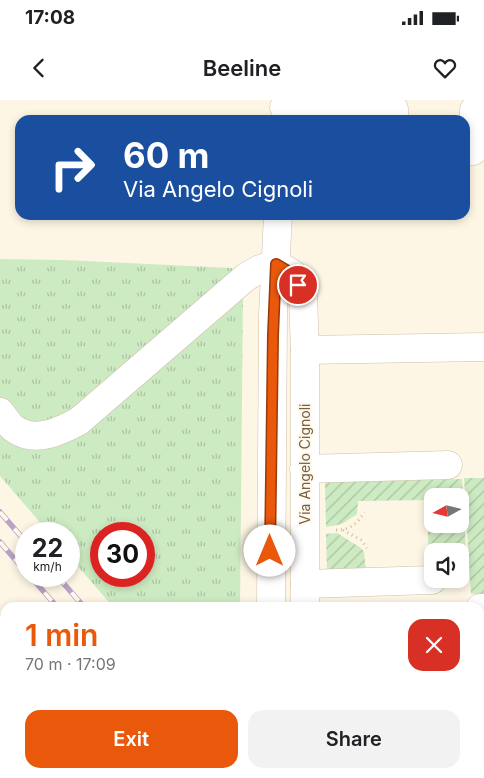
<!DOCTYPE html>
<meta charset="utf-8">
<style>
:root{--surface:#fff;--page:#f2f2f2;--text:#202124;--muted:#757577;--accent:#ea580c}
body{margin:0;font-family:Inter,sans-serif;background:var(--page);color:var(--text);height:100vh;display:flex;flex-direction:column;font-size:19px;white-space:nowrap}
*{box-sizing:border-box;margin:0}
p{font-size:16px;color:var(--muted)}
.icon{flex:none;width:28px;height:28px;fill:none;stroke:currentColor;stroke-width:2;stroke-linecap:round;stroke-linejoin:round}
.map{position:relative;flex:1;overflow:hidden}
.drawer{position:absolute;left:0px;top:502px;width:485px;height:176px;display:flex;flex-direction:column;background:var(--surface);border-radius:15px 15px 0 0;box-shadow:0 2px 8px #0003}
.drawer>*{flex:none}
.banner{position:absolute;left:15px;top:15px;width:455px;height:105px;border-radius:15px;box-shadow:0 2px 8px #0003;background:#1a4fa0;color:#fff;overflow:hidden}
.needle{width:32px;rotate:262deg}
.fabs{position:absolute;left:424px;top:388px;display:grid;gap:10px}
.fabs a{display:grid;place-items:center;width:45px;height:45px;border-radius:10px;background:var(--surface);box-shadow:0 2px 8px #0003;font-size:25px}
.speed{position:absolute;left:15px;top:422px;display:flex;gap:10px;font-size:25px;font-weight:700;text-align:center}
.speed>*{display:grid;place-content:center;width:65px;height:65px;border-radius:50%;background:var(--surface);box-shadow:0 2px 8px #0003;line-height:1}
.speed small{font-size:12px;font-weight:400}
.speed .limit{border:8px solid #d22;background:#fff;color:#111}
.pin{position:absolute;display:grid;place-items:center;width:42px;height:42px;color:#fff;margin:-21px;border:2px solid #fff;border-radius:50%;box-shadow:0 1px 5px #0007}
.me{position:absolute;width:55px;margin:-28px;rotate:0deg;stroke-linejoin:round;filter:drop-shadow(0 0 4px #0008)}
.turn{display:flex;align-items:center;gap:18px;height:105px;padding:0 25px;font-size:22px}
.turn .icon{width:65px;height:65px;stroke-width:2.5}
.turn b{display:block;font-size:35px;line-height:42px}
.round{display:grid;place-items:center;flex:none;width:52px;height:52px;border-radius:15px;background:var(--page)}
.head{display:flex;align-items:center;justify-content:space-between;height:85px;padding:0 25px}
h1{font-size:30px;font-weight:600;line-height:38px;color:var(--accent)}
.action{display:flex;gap:10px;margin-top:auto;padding:10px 25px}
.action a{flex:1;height:58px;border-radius:15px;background:var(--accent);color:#fff;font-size:20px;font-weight:600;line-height:58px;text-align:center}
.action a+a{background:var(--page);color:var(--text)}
.status{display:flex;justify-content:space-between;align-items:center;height:35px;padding:0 25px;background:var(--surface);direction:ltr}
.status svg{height:14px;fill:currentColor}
header{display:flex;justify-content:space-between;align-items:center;height:65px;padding:0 25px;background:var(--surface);font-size:22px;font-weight:600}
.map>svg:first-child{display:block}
.commercial{fill:#fee7d7}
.grass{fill:url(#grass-tufts);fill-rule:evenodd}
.garden{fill:url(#garden-furrows);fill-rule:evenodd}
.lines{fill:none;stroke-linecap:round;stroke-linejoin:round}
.minor-tunnel{stroke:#dbd0bd;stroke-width:28;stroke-dasharray:28 14;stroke-linecap:butt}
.minor-casing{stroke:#cfbfaa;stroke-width:29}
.path{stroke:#d8bb9d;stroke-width:3;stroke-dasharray:1 4;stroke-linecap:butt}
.minor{stroke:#fff;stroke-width:28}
.rail-casing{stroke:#baa2c7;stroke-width:5.5}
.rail{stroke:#fff9eb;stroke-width:4;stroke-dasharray:11;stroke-linecap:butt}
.route-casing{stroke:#983908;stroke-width:12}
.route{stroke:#ea580c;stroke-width:9}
.labels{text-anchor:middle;stroke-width:4;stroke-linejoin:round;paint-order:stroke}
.street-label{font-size:14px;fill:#765e48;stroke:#fff9eb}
</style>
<div class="status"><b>17:08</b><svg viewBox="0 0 49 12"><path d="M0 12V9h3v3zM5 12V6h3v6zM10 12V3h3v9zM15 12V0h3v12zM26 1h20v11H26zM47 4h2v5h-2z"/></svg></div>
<header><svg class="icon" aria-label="back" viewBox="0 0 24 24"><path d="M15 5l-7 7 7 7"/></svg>Beeline<svg class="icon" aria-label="heart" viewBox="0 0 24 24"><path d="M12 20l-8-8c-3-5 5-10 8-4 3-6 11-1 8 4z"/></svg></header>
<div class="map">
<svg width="484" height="678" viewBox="0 0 484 678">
<defs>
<pattern id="grass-tufts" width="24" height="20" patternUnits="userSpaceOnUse" patternTransform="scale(1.25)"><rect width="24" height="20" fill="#cdebc2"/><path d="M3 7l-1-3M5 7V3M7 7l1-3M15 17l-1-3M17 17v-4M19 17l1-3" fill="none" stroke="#abc2a0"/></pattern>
<pattern id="garden-furrows" width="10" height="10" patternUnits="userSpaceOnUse" patternTransform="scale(1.25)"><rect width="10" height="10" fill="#cdebc2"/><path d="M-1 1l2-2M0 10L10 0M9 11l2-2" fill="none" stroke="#abc2a0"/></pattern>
</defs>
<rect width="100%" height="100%" fill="#fdf6e4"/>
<polygon class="commercial" points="0,580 5,585 5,674 85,674 89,678 0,678"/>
<g class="grass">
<path d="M0 159 64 160 232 168 243 193 240 507H113L69 456V434H50L0 376ZM101 434H144V476H101Z"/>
<polygon points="33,674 77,674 81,678 34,678"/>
</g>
<g class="garden">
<polygon points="464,378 484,378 484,494 471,494"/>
<path d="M462 379 467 473H460V451H432V465L429 466 427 400 358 401 357 414 342 424 326 427 325 382ZM432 396H460V424H432Z"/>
<polygon points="337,433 361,448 364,452 366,471 327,472 326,434"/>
<polygon points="480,524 484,524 484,599 480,600"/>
<polygon points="480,618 484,618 484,675 356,678 344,674 480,674"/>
</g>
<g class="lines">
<polyline class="minor-tunnel" points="232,678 234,674"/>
<g class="minor-casing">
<g id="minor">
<polyline points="284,7 394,9 394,20"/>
<polyline points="465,51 473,51 474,10"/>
<polyline points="305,250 484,247"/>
<path d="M0 312C5 318 10 327 16 330 36 343 61 331 79 321L246 177 260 169 276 164 293 174 303 197 305 250V508"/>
<polyline points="304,369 448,365"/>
<polyline points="305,484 432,480"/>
<polyline points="271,508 273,215 278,115"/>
<polyline points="480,508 484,508"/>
<polyline points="480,611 484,611"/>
<polyline points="306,674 307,678"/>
</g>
</g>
<g class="path">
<path d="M336 430C349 430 358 424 364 412"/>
<polyline points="343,430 361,440 367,448"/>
<polyline points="213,678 215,674"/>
</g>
<use href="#minor" class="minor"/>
<g class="rail-casing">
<g id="rail">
<polyline points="0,412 26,442"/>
<polyline points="0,442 26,472"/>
<polyline points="30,476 58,508"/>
<polyline points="57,476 85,508"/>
<polyline points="0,517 5,523"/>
<polyline points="203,674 207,678"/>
<polyline points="231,674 235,678"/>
</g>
</g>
<use href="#rail" class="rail"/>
</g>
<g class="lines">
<g class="route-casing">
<polyline id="route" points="270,451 273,235 276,164 293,174 298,185"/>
</g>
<use href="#route" class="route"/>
</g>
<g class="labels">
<g class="street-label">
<text transform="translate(305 364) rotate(-90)" y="5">Via Angelo Cignoli</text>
</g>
</g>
</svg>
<div class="fabs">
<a><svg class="needle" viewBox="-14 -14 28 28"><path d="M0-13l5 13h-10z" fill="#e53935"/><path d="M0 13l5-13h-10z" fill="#757577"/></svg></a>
<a><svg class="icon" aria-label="sound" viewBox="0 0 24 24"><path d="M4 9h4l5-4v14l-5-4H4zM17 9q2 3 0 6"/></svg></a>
</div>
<div class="speed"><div>22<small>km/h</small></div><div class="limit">30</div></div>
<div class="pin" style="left:298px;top:185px;background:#d93025"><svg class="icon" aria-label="arrive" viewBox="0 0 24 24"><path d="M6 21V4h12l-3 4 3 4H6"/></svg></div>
<svg class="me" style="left:270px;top:451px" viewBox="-20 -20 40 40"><circle r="19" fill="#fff"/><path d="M0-13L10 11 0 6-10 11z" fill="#ea580c"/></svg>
<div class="banner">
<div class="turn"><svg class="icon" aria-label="right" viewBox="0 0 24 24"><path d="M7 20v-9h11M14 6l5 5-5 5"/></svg><div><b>60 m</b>Via Angelo Cignoli</div></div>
</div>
<section class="drawer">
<div class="head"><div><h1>1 min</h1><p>70 m · 17:09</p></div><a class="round" style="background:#d93025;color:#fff"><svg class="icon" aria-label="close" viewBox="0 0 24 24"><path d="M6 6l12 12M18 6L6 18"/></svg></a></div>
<div class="action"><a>Exit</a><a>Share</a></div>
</section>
</div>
